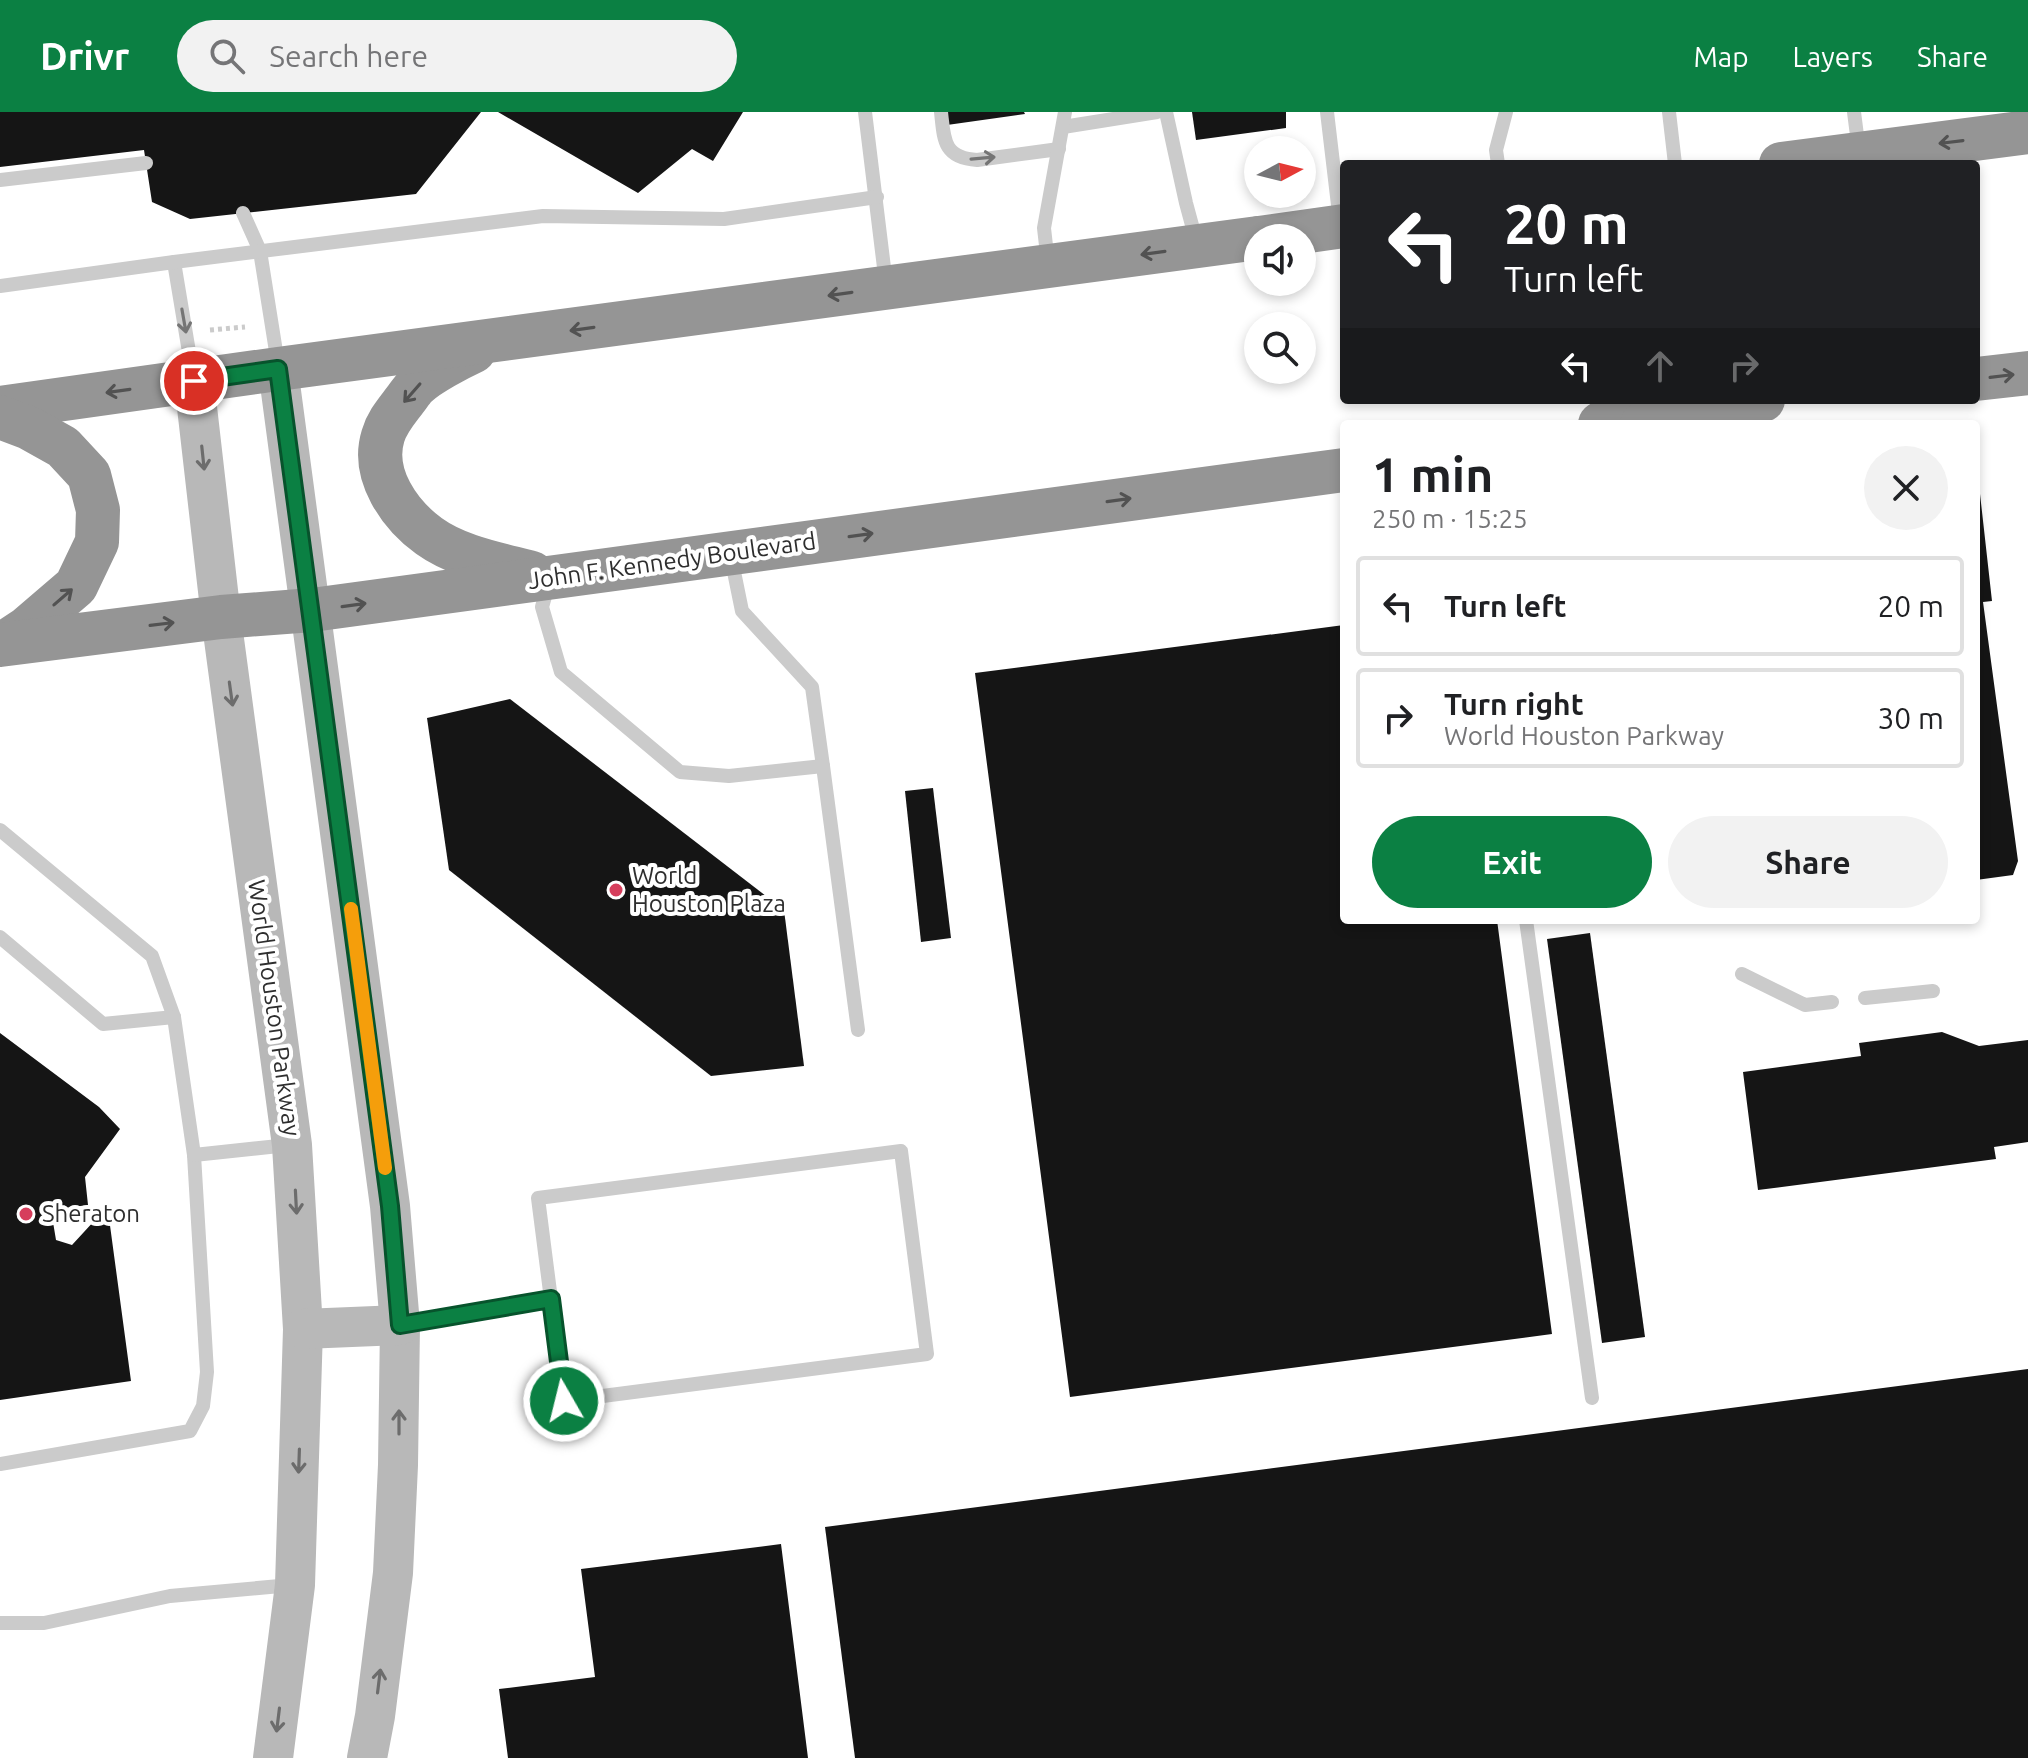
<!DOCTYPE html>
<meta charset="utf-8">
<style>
:root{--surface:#fff;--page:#f2f2f2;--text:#202124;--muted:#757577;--line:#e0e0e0;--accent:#0b8043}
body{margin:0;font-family:Ubuntu,sans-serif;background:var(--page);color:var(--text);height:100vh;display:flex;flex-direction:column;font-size:30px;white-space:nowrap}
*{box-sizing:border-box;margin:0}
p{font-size:26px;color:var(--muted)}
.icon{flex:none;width:44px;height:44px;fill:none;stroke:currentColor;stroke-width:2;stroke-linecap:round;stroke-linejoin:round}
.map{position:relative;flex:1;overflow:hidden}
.details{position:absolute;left:1340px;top:308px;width:640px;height:504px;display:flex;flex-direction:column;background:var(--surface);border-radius:8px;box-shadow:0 4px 12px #0003}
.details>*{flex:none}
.guide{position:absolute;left:1340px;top:48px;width:640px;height:244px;border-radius:8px;box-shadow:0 4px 12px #0003;background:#202124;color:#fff;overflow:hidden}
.needle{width:52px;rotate:83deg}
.controls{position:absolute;left:1244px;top:24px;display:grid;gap:16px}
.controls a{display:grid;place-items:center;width:72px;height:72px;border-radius:50%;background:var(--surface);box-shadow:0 4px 12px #0003;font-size:40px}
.pin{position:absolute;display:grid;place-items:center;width:68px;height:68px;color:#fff;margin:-34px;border:4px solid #fff;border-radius:50%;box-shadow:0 2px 8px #0007}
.me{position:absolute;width:88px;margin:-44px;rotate:352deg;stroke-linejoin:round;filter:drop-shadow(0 0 6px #0008)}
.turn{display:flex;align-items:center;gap:28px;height:168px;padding:0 32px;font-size:36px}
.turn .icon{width:104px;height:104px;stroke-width:2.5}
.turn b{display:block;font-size:56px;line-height:68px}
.lanes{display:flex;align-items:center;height:76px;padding:0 32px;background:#0003;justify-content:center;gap:40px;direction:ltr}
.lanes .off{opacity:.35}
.round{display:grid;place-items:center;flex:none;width:84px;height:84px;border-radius:42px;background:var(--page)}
.overview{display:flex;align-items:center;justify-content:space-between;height:136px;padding:0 32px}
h1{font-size:48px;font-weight:700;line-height:60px}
.primary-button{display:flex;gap:16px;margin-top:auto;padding:16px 32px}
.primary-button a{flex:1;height:92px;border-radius:48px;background:var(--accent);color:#fff;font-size:32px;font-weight:700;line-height:92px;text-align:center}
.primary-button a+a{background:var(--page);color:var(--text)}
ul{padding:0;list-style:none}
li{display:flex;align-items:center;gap:24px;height:100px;margin:0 16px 12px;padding:0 16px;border:4px solid var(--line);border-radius:8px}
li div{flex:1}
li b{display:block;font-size:30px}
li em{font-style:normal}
header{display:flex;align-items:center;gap:48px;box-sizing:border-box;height:112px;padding:0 40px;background:var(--accent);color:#fff}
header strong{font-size:38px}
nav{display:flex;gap:44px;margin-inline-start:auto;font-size:28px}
.search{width:560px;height:72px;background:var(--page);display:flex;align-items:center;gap:20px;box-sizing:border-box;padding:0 28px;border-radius:44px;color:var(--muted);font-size:30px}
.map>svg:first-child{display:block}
.building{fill:#151515}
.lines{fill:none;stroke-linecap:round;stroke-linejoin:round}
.path{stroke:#cbcbcb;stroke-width:5;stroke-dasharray:4 4;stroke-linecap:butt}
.lane{stroke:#cbcbcb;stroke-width:14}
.secondary{stroke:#b8b8b8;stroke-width:40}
.highway{stroke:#959595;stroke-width:44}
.oneway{stroke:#525252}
.oneway2{stroke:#757575}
.oneway3{stroke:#6c6c6c}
.route-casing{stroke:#07532c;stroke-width:20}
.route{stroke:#0b8043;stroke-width:14}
.slow{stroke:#f59e0b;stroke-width:14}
.poi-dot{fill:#d63e5c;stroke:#fff;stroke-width:3}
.labels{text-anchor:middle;stroke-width:8;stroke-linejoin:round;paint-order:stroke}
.street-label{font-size:24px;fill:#2e2e2e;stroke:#fff}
.poi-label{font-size:24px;fill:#2e2e2e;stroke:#fff;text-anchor:start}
</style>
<header>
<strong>Drivr</strong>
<div class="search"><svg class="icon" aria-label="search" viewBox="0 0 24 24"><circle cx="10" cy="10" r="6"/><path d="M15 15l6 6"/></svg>Search here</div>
<nav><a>Map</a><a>Layers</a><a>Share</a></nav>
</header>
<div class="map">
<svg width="2028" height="1646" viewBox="0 0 2028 1646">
<rect width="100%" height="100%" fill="#fff"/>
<g class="building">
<polygon points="0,0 481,0 416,82 190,107 152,90 144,38 0,55"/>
<polygon points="498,0 743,0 713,49 692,37 638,81"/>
<polygon points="946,0 1024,0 1025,2 947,13"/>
<polygon points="1192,0 1286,0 1286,16 1196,28"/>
<polygon points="1979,373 1992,489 1983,490 2018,749 2013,763 1976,768 1976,374"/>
<polygon points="1344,513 1344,808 1497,808 1552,1222 1070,1285 975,561"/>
<polygon points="510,587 784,798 804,954 711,964 449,758 427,606"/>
<polygon points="933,676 951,826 921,830 905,679"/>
<polygon points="1590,821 1645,1225 1602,1231 1547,827"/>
<polygon points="1942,920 1979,934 2028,928 2028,1030 1994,1035 1996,1047 1758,1078 1743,960 1861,944 1859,931"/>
<polygon points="0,921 99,995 120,1017 85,1065 88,1093 51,1098 56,1128 72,1133 95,1108 109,1106 131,1269 0,1288"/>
<polygon points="2028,1257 2028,1646 855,1646 825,1415"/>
<polygon points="781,1432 808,1646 508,1646 499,1577 595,1565 581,1457"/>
</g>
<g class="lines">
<polyline class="path" points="210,218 245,215"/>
<g class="lane">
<polyline points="865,0 886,172"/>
<path d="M941 0C944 27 943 46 977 48L1059 37"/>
<polyline points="1166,0 1186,91 1196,128"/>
<polyline points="1327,0 1340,110"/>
<polyline points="1669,0 1675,52"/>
<polyline points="1854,0 1859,39"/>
<polyline points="1063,15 1157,0"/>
<polyline points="1498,52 1496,38 1506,0"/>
<polyline points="0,68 146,51"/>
<polyline points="243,101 260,139 278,252"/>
<polyline points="174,150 193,264"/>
<polyline points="1048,151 1044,116 1065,0"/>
<polyline points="0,174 174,150 543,104 724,107 877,85"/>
<polyline points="731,445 742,499 812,575 823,654"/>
<polyline points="549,470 542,495 561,560 680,660 729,664 823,654 858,918"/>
<polyline points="0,718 152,844 174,905 194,1043 207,1260 203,1294 190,1319 0,1352"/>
<polyline points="1526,808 1592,1286"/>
<polyline points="0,825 103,912 174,905"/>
<polyline points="1742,862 1805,893 1832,890"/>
<polyline points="1865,886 1933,879"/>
<polygon points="901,1039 927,1242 564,1289 538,1086"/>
<polyline points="194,1043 288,1033"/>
<polyline points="404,1212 551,1187"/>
<polyline points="0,1511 44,1511 170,1484 291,1473"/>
</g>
<g class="secondary">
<polyline points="278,257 390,1094 400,1213 398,1353 393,1461 375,1604 367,1646"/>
<polyline points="194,269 221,505 292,1033 303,1217 295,1473 273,1646"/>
<polyline points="303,1217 400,1213"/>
</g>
<g class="highway">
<polyline points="1781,52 2028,20"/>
<polyline points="1259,126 1344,114"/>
<path d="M474 239C459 246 428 262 416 274 412 278 409 283 405 288 396 300 387 310 383 324 371 363 400 403 429 424 458 445 498 452 532 461"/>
<polyline points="1976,267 2028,261"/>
<polyline points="0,296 278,257 1258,126"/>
<polyline points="0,305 29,316 63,335 89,363 98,398 97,430 76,474 27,516 3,532"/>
<polyline points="1600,312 1637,288"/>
<polyline points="1642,312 1737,291 1763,288"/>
<polyline points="0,533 221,505 312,498 1344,358"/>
</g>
</g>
<defs><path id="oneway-shaft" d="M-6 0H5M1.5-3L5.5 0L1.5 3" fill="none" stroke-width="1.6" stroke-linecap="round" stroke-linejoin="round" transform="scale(2)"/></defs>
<g class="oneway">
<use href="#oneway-shaft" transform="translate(1951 30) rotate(173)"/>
<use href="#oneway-shaft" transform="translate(1153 141) rotate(172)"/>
<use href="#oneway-shaft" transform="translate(840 182) rotate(172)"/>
<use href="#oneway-shaft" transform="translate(582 217) rotate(172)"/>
<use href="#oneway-shaft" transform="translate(2002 264) rotate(-7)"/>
<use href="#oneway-shaft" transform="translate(118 279) rotate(172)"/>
<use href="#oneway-shaft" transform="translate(412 281) rotate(131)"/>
<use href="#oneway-shaft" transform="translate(1119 388) rotate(-8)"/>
<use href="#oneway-shaft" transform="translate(861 423) rotate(-8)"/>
<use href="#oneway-shaft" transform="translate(63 485) rotate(-41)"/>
<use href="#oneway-shaft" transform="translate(354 493) rotate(-8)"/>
<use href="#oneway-shaft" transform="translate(162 512) rotate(-7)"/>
</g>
<g class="oneway2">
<use href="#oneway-shaft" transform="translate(983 46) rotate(-5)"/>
<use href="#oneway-shaft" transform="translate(184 209) rotate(80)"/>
</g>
<g class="oneway3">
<use href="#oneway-shaft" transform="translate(203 346) rotate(84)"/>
<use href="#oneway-shaft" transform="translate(231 582) rotate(82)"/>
<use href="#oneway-shaft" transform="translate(296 1090) rotate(87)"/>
<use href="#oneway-shaft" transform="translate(399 1310) rotate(-90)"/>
<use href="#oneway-shaft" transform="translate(299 1349) rotate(92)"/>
<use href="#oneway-shaft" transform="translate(379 1569) rotate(-83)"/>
<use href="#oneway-shaft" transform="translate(278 1608) rotate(97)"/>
</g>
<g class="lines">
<g class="route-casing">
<polyline id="route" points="194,269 278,257 390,1094 400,1213 551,1187 564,1289"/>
</g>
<use href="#route" class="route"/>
<polyline class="slow" points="351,797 385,1056"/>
</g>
<g class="poi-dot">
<circle cx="616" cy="778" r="8"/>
<circle cx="26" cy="1102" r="8"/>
</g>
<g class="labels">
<g class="street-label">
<text transform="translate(672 449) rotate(-8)" y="8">John F. Kennedy Boulevard</text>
<text transform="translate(274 896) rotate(82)" y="8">World Houston Parkway</text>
</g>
<g class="poi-label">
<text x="632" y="772">World<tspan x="632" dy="28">Houston Plaza</tspan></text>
<text x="42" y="1110">Sheraton</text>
</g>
</g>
</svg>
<div class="controls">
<a><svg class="needle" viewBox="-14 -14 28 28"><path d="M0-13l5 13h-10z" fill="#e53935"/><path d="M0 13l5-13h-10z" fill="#757577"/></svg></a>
<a><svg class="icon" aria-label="sound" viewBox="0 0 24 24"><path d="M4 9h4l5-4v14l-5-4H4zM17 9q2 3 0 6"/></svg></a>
<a><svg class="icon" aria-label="search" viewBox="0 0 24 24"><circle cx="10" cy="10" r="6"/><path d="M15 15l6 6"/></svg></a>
</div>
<div class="pin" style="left:194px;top:269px;background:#d93025"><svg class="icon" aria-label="arrive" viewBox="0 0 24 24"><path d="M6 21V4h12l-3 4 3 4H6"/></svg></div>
<svg class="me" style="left:564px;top:1289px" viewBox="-20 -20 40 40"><circle r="17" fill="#0b8043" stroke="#fff" stroke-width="3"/><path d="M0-11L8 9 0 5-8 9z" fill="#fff"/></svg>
<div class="guide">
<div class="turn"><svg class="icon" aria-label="left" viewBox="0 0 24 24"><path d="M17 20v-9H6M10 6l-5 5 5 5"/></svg><div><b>20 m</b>Turn left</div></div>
<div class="lanes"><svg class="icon" aria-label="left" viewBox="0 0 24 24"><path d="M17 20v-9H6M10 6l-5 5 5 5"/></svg><svg class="icon off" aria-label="ahead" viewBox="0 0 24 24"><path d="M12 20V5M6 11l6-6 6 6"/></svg><svg class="icon off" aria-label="right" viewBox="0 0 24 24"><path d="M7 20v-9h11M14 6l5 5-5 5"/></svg></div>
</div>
<section class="details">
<div class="overview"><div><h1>1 min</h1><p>250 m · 15:25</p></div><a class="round"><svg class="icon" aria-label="close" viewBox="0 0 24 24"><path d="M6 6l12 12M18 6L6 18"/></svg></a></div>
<ul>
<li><svg class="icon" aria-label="left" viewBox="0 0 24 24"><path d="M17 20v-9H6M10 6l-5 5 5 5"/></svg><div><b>Turn left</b></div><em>20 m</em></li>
<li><svg class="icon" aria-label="right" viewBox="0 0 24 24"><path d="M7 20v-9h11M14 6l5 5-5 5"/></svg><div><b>Turn right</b><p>World Houston Parkway</p></div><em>30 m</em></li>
</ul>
<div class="primary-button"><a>Exit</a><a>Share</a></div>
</section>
</div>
